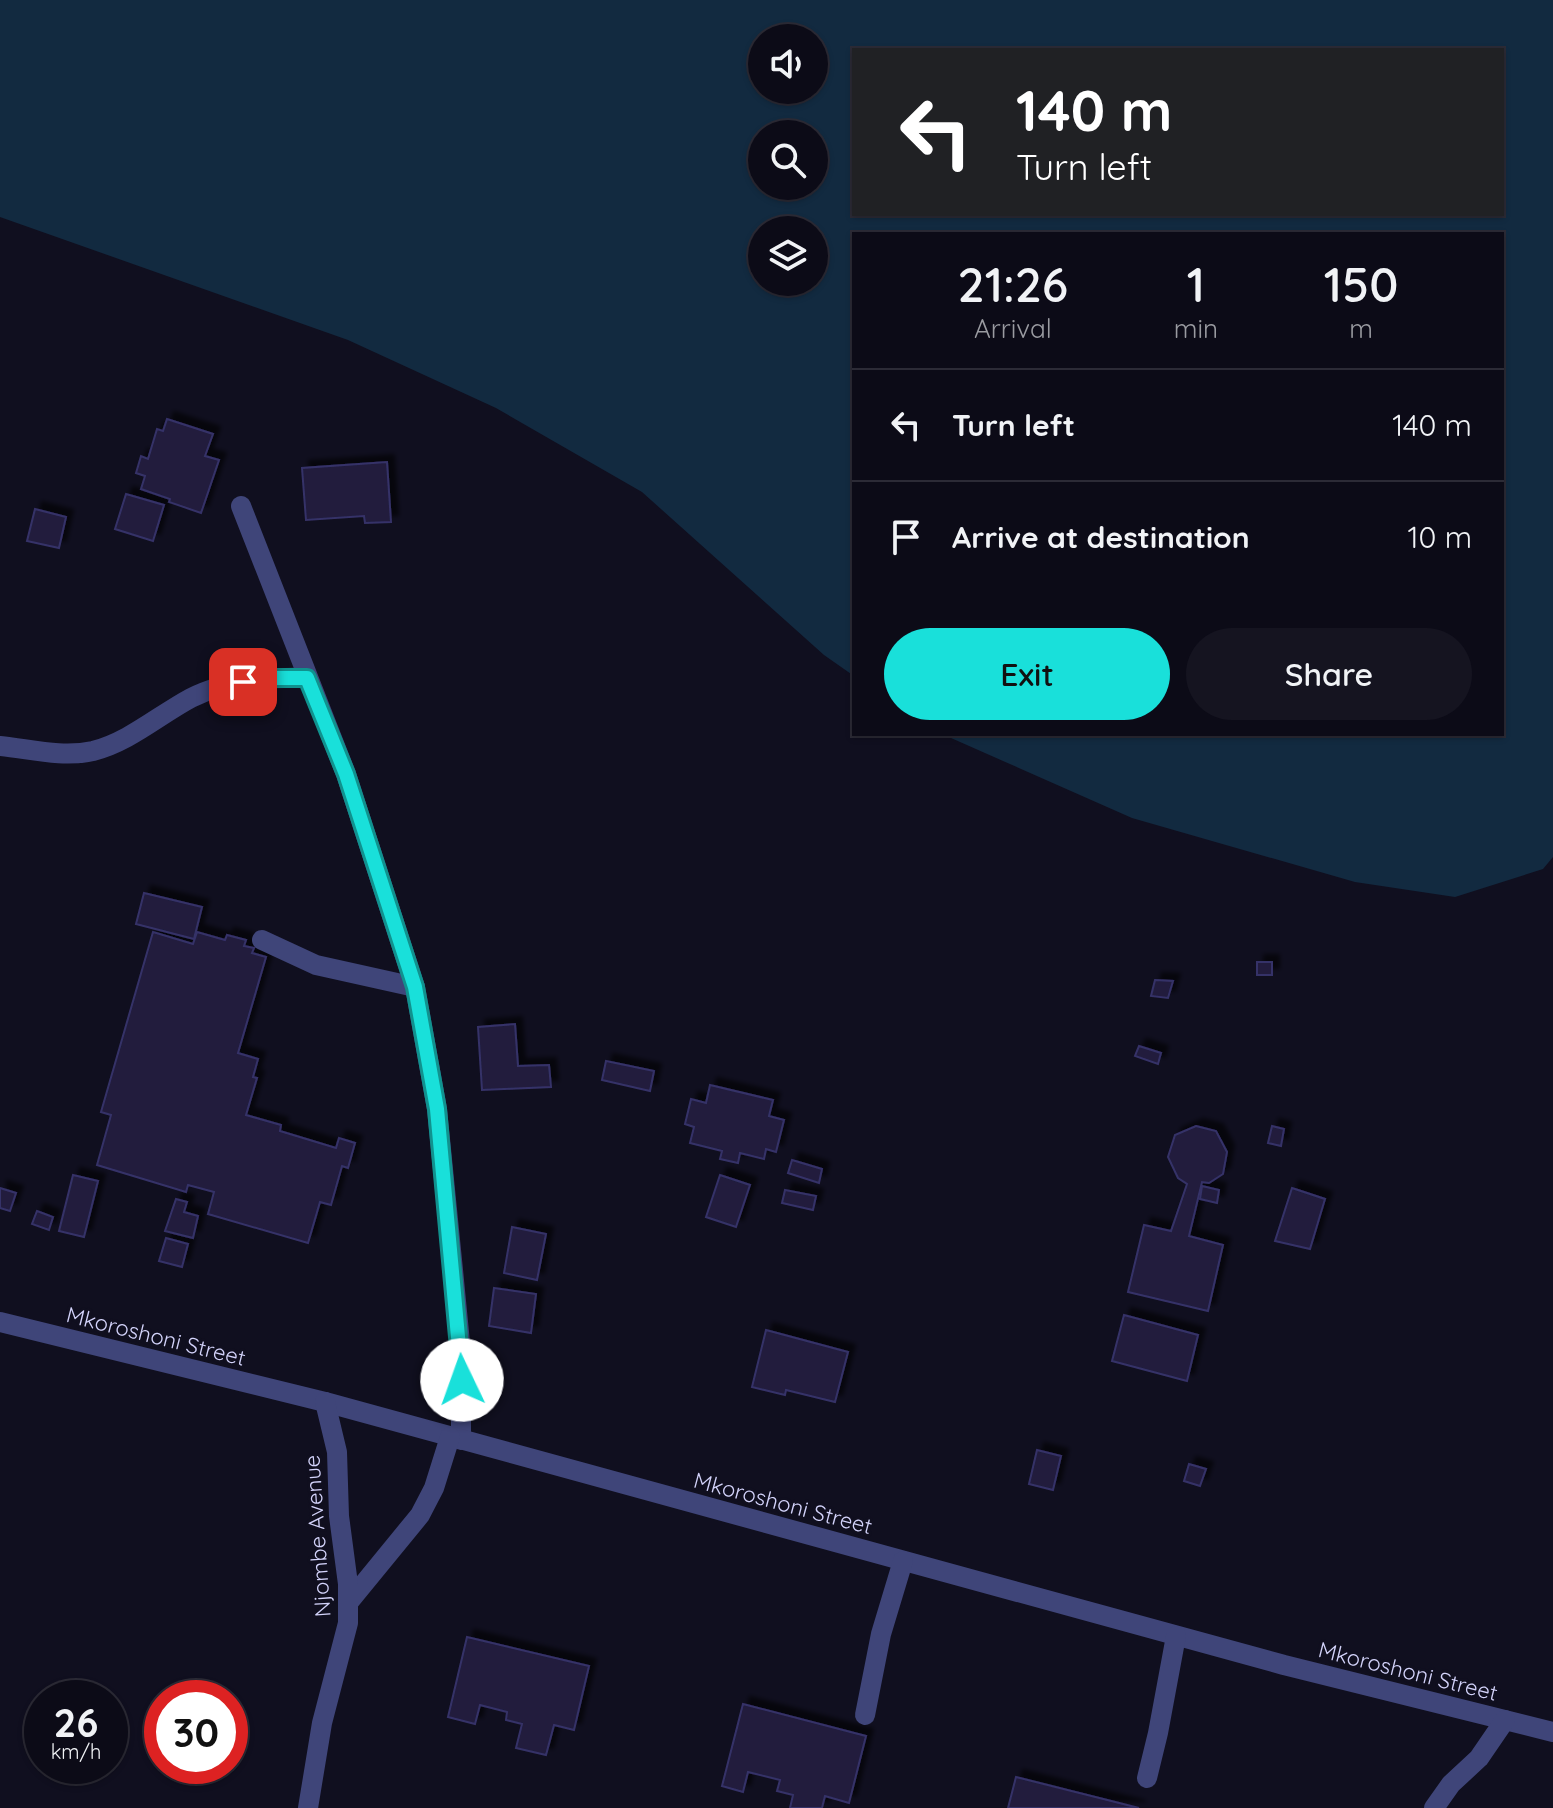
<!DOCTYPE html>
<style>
:root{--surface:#0c0b17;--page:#151420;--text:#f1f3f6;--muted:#9a9ba1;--line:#2c2b36;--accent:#19e0da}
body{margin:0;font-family:Quicksand,sans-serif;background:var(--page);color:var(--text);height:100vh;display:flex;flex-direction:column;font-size:30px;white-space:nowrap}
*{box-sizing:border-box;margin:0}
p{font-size:26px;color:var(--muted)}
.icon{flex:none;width:44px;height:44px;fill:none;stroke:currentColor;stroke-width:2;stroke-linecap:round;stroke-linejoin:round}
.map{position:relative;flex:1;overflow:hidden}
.sheet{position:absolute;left:852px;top:232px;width:652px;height:504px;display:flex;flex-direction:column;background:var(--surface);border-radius:0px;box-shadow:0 2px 6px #0004,0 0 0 2px var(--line)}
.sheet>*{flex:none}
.hud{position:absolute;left:852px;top:48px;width:652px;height:168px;border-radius:0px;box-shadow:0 2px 6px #0004,0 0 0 2px var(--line);background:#202124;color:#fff;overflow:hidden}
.tools{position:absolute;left:748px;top:24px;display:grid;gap:16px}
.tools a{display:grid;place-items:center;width:80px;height:80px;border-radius:50%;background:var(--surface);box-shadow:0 2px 6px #0004,0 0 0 2px var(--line);font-size:40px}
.speed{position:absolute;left:24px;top:1680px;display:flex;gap:16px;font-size:40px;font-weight:700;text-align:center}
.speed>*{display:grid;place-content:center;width:104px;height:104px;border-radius:50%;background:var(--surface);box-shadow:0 2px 6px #0004,0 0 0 2px var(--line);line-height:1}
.speed small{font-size:20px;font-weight:400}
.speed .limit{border:12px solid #d22;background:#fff;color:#111}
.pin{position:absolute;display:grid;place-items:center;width:68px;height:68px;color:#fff;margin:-34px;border-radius:16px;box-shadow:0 4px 12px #0006}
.me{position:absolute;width:88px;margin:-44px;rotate:357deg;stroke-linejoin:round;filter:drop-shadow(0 0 6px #0008)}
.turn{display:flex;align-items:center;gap:28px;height:168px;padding:0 32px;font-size:36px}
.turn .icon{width:104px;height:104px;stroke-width:2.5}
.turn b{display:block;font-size:56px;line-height:68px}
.eta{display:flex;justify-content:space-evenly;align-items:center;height:136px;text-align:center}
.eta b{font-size:48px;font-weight:600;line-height:56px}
.primary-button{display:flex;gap:16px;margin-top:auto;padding:16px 32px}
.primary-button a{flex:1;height:92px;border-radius:48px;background:var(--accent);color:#111;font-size:32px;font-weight:600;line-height:92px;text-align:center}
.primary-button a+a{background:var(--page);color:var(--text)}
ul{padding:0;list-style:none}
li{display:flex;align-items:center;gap:24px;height:112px;padding:0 32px;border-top:2px solid var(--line)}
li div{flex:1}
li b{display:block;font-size:30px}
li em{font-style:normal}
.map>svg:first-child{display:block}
.water{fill:#122a40;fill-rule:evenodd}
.building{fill:#201d3e;stroke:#363268;stroke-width:2;filter:url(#shadow)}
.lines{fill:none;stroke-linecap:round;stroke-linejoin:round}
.minor{stroke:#3f4579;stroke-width:20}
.route-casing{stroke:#10928e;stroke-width:20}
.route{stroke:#19e0da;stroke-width:14}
.labels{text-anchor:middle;stroke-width:6;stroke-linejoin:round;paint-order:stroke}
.street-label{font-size:22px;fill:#d3d3fa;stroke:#100f1f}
</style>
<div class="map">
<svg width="1553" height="1808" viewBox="0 0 1553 1808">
<defs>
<filter id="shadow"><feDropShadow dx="7" dy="-7" stdDeviation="2" flood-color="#0009"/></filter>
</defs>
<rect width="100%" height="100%" fill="#100f1f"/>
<path class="water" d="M0 0H1553V857L1543 869 1455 897 1355 882 1132 818 942 734H1502V234H854V676L824 655 642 492 496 408 348 340 0 217ZM762 38H814V90H762ZM854 50H1502V214H854ZM762 134H814V186H762ZM762 230H814V282H762Z"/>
<g class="building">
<polygon points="167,419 213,434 205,456 219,460 201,513 169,502 170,499 141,489 145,476 136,473 141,456 148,459 157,429 163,431"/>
<polygon points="387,462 391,522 365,523 364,516 306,520 302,468"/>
<polygon points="126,494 164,505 153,541 115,529"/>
<polygon points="35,509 66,517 59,548 27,541"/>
<polygon points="144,893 202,907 194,939 136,924"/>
<polygon points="153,932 193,944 197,932 225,940 227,935 246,940 244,946 254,948 252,953 266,957 238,1053 258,1059 253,1077 257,1078 246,1115 281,1125 280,1131 336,1148 339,1138 355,1143 348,1168 342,1166 331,1205 320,1202 308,1243 208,1214 214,1192 188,1185 186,1192 97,1165 111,1115 101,1112"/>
<rect x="1257" y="962" width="15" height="13"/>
<polygon points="1155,980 1173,981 1168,998 1151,996"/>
<polygon points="515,1024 518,1066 549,1065 551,1087 482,1090 478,1027"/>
<polygon points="1139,1046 1161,1053 1158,1064 1135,1056"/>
<polygon points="606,1061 654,1071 650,1091 602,1080"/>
<polygon points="710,1085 773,1100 769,1116 784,1120 776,1152 766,1149 764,1159 740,1153 738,1163 720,1159 722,1151 690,1143 694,1127 685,1124 691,1099 706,1103"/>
<polygon points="1196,1126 1216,1131 1227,1152 1223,1174 1209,1183 1202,1182 1189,1236 1223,1245 1208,1311 1128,1292 1144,1225 1171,1231 1187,1184 1178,1178 1168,1157 1175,1135"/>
<polygon points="1272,1126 1284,1129 1281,1146 1268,1143"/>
<polygon points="792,1160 822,1169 819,1183 788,1173"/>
<polygon points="73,1175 98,1181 84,1237 59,1231"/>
<polygon points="720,1175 750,1185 736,1227 706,1217"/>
<polygon points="1202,1186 1219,1190 1217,1203 1200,1199"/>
<polygon points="0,1188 16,1193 10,1211 0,1208"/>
<polygon points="1292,1188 1325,1199 1310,1249 1275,1241"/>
<polygon points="785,1190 816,1196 813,1210 782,1203"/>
<polygon points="176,1199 187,1202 184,1212 198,1216 193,1238 165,1231"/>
<polygon points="37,1211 53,1217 49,1230 32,1224"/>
<polygon points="512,1227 546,1234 537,1280 504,1273"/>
<polygon points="166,1238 188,1244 182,1267 159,1261"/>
<polygon points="494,1288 536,1294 531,1333 489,1326"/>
<polygon points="1124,1315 1198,1335 1187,1381 1112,1361"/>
<polygon points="766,1330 848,1352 835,1402 786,1390 785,1395 752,1387"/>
<polygon points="1037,1450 1061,1456 1053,1490 1029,1484"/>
<polygon points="1189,1464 1206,1469 1200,1486 1184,1481"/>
<polygon points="467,1637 589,1666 574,1730 554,1725 546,1755 516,1748 522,1724 506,1720 507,1712 480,1705 475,1724 448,1717"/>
<polygon points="743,1704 866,1736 849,1803 825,1796 822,1808 790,1808 793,1795 777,1791 780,1780 748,1772 743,1792 722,1786"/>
<polygon points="1016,1777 1139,1808 1008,1808"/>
</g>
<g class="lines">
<g class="minor">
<polyline points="241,506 346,774 415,987 437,1109 453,1270 461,1353 461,1440"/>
<path d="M0 746C30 749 62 758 93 751 129 742 159 715 191 698 226 680 268 677 307 678"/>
<polyline points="262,940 316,965 415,987"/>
<polyline points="0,1322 325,1402 1284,1665 1553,1732"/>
<polyline points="348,1603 420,1515 434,1488 450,1437"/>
<polyline points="865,1715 881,1634 903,1561"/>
<polyline points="1147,1778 1158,1733 1176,1636"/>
<polyline points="308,1808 322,1723 348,1623 348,1584 339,1516 337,1452 325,1402"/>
<polyline points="1434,1808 1451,1784 1479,1758 1505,1720"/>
</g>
</g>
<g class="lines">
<g class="route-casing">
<polyline id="route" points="243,682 268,678 307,678 346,774 415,987 437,1109 462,1380"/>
</g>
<use href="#route" class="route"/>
</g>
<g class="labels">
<g class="street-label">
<text transform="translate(156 1336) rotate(14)" y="8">Mkoroshoni Street</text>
<text transform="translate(783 1503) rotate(15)" y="8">Mkoroshoni Street</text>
<text transform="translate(317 1536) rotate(-94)" y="8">Njombe Avenue</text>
<text transform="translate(1408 1671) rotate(14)" y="8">Mkoroshoni Street</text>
</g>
</g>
</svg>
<div class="tools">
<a><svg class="icon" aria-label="sound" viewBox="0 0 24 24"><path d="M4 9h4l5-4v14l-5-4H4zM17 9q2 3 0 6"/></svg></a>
<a><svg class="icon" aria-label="search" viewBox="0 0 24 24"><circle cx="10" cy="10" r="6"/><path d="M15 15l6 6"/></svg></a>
<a><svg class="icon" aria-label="layers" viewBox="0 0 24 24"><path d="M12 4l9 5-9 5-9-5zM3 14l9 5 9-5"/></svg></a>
</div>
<div class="speed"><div>26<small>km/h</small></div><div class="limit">30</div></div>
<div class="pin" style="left:243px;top:682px;background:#d93025"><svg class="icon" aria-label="arrive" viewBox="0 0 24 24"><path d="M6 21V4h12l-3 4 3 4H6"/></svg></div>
<svg class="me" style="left:462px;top:1380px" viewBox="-20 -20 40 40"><circle r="19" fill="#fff"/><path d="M0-13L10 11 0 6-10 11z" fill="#19e0da"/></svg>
<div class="hud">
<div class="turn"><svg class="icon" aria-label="left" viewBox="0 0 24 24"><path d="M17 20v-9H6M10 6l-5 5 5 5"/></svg><div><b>140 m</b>Turn left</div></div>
</div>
<section class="sheet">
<div class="eta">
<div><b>21:26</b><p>Arrival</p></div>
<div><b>1</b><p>min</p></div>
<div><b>150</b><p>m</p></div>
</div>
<ul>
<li><svg class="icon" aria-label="left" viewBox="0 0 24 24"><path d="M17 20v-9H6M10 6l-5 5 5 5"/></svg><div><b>Turn left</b></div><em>140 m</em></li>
<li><svg class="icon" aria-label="arrive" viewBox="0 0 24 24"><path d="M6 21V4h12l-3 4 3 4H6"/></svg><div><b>Arrive at destination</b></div><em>10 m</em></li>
</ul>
<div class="primary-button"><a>Exit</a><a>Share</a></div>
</section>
</div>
